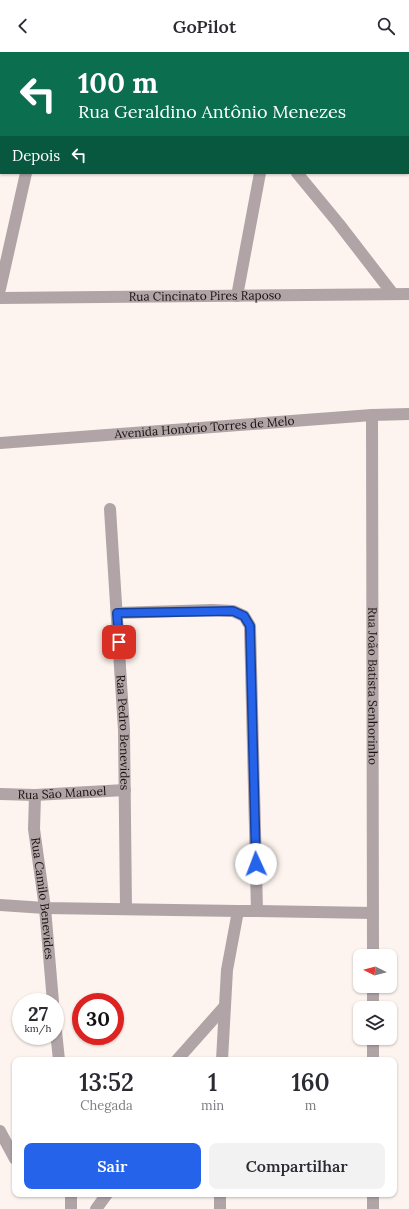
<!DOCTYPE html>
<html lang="pt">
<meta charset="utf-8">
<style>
:root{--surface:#fff;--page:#f2f2f3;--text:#2b2b33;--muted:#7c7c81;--accent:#2563eb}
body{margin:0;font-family:Lora,serif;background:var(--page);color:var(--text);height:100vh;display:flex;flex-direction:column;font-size:15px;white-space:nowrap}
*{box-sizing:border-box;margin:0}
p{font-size:13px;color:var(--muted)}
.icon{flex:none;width:22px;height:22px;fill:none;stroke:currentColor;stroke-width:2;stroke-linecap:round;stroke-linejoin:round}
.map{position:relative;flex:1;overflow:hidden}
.panel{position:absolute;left:12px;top:1005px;width:385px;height:140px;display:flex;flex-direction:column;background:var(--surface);border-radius:8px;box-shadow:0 1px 3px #0004}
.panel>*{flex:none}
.banner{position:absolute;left:0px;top:0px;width:409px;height:122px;box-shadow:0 1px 3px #0004;background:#0b6e4f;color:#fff;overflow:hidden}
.needle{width:26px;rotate:276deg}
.controls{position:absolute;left:353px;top:897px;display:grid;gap:8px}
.controls a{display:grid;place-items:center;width:44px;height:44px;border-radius:8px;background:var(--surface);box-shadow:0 1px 3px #0004;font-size:20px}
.speed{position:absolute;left:12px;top:941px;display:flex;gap:8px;font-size:20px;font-weight:700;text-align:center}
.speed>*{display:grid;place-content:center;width:52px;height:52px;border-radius:50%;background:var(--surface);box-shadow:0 1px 3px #0004;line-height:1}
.speed small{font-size:10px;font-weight:400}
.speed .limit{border:6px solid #d22;background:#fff;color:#111}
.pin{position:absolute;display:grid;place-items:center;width:34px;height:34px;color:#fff;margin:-17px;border-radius:8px;box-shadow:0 2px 6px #0006}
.me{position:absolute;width:44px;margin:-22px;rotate:358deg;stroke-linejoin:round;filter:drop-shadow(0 0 3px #0008)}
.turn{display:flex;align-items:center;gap:14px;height:84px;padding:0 12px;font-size:18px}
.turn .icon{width:52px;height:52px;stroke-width:2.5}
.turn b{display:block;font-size:28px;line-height:34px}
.then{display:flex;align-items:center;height:38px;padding:0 12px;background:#0003;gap:8px;font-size:15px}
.eta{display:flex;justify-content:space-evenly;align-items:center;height:68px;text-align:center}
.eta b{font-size:24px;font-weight:600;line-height:28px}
.primary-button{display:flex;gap:8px;margin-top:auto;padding:8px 12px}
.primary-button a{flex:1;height:46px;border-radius:8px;background:var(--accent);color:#fff;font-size:16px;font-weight:600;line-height:46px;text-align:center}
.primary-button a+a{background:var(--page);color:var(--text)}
header{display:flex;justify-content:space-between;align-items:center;height:52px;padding:0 12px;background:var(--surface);font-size:18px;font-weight:600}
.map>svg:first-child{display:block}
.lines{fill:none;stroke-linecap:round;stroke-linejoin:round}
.street{stroke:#b0a4a7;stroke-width:12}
.secondary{stroke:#8e7d81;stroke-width:12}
.route-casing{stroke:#184099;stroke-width:10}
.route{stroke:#2563eb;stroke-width:7}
.labels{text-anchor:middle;stroke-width:3.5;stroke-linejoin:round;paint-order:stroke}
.street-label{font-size:12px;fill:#18100c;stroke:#fff}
</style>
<header><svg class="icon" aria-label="back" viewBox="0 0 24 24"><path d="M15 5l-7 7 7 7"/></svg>GoPilot<svg class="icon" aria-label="search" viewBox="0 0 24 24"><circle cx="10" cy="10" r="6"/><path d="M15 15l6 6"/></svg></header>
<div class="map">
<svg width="409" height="1157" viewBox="0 0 409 1157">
<rect width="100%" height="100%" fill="#fdf4ef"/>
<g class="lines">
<g class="street">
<polyline points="53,1 54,0"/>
<polyline points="282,1 283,0"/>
<polyline points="0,28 1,29"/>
<polyline points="297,121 339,172 393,242"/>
<polyline points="0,237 26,121"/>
<polyline points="237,244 260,121"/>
<path id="s1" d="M0 246 409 242"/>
<path id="s2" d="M372 363 373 904"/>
<path id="s3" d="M0 391 372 363 409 362"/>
<path id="s4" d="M110 457 124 678 126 857"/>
<polyline points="117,561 212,558 233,559 244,564 250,574 257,859 238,859 227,918 222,1008"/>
<path id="s5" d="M0 742 35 743 125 738"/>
<path id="s6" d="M35 743 34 777 45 856 53 950"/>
<polyline points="0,853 45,856 238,859"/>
<polyline points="257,859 373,861"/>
<polyline points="373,934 373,956"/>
<polyline points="55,970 59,1008"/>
<polyline points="373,986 373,1008"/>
<polyline points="177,1008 225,954"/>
<polyline points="0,1079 15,1107"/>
<polyline points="220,1142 220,1157"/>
<polyline points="373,1142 373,1157"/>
<polyline points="71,1157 71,1142"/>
<polyline points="96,1157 107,1142"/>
</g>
<g class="secondary">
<polyline points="393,0 397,1"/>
<polyline points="408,4 409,4"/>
</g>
</g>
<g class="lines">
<g class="route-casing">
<polyline id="route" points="119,590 117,561 233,559 244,564 250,574 256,812"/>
</g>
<use href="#route" class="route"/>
</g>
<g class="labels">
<g class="street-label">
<text dy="4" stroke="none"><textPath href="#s1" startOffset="205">Rua Cincinato Pires Raposo</textPath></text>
<text dy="4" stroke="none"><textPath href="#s3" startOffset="205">Avenida Honório Torres de Melo</textPath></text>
<text dy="4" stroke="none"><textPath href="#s2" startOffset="271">Rua João Batista Senhorinho</textPath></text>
<text dy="4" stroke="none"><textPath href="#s4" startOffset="224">Raa Pedro Benevides</textPath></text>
<text dy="4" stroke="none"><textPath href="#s5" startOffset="62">Rua São Manoel</textPath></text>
<text dy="4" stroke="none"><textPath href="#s6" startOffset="104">Rua Camilo Benevides</textPath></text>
</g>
</g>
</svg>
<div class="controls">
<a><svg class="needle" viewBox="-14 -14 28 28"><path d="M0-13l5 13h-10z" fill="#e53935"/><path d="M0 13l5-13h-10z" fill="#7c7c81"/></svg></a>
<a><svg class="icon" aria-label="layers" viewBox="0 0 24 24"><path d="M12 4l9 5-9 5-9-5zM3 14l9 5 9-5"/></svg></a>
</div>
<div class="speed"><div>27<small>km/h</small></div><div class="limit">30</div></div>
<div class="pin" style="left:119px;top:590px;background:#d93025"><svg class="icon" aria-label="arrive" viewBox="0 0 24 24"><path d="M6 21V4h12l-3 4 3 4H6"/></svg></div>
<svg class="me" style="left:256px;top:812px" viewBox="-20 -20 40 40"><circle r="19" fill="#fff"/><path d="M0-13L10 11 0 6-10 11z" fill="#2563eb"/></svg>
<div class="banner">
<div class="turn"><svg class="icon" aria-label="left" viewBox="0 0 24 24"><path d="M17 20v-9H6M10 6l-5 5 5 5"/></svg><div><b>100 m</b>Rua Geraldino Antônio Menezes</div></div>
<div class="then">Depois<svg class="icon" aria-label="left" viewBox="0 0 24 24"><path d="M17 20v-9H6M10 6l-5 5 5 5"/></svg></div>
</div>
<section class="panel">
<div class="eta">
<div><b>13:52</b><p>Chegada</p></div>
<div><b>1</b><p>min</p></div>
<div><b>160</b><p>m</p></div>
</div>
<div class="primary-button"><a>Sair</a><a>Compartilhar</a></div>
</section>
</div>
